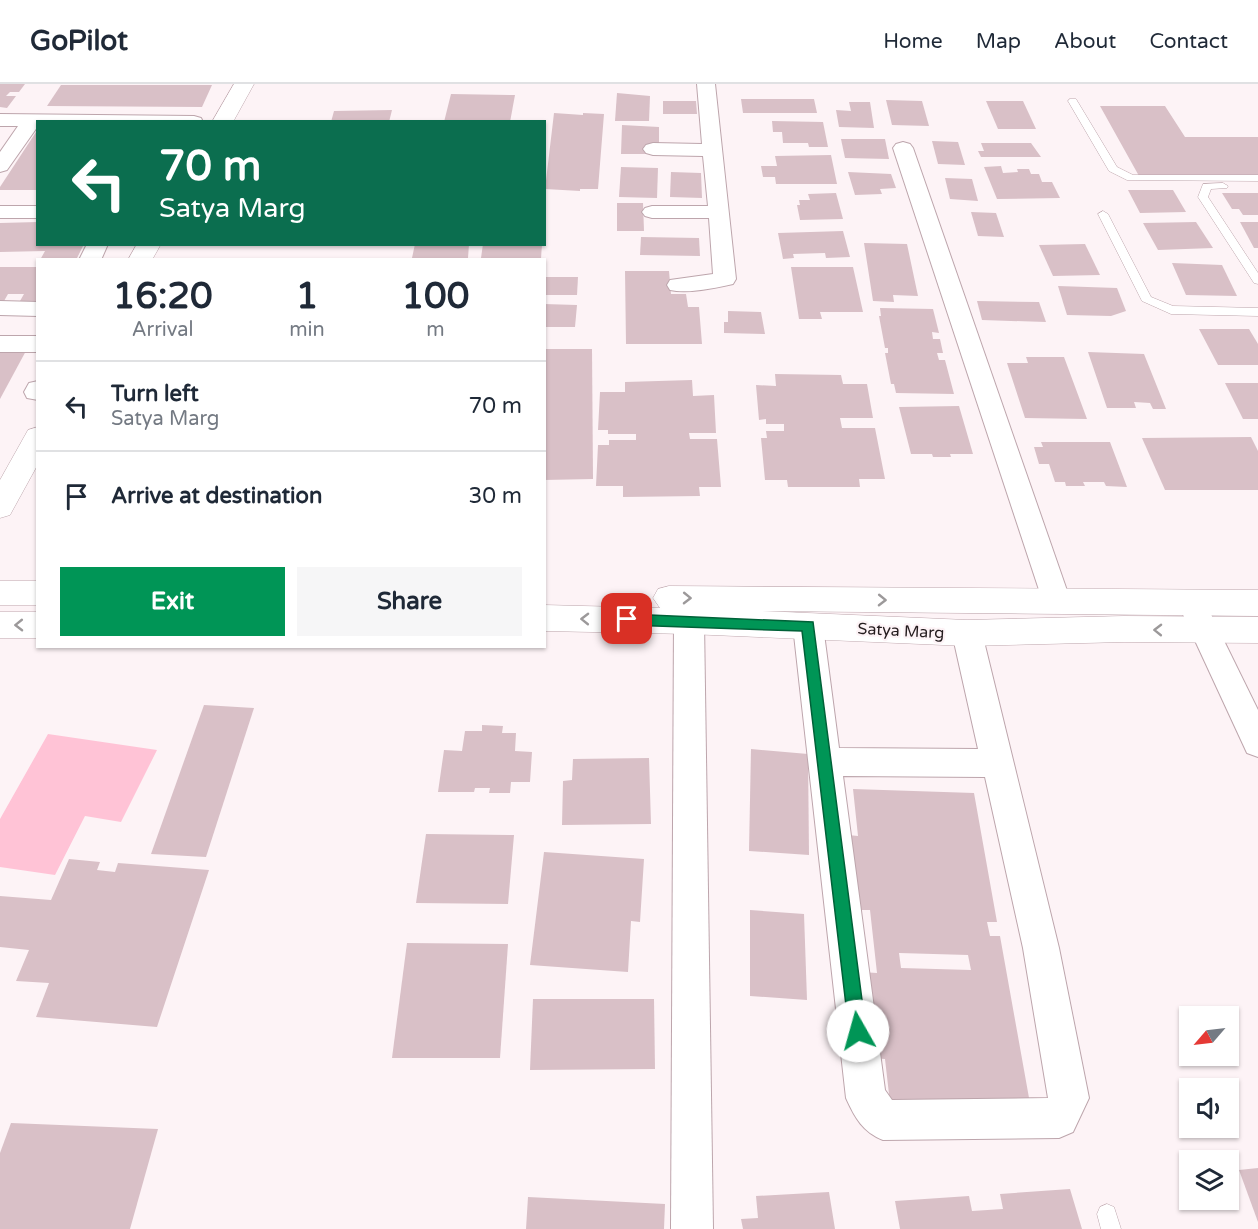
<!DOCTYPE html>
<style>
:root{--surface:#fff;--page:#f6f6f7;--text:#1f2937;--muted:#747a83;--line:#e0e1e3;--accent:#009556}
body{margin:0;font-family:"Varela Round",sans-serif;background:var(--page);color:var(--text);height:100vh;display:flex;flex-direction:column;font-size:22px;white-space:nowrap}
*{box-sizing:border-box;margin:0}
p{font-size:20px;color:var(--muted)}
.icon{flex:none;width:33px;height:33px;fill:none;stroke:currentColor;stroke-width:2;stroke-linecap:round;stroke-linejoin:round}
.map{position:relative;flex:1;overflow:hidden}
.drawer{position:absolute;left:36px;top:174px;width:510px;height:390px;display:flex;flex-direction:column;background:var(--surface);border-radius:0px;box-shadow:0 2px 4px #0004}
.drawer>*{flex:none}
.banner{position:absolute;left:36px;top:36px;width:510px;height:126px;border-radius:0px;box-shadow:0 2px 4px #0004;background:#0b6e4f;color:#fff;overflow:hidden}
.needle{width:39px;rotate:242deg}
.fabs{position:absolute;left:1179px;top:922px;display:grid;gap:12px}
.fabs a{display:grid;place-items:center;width:60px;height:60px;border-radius:0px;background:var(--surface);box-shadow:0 2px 4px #0004;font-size:30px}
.pin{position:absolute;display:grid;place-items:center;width:51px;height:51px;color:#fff;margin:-26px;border-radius:12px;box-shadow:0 3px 9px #0006}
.me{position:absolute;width:66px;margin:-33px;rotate:353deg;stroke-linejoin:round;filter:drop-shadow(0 0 4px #0008)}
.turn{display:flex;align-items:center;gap:21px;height:126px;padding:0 24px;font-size:27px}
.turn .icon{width:78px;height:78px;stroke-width:2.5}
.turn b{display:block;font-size:42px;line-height:51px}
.eta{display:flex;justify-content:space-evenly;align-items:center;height:102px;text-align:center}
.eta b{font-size:36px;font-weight:800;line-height:42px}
.action{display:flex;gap:12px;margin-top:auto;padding:12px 24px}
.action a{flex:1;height:69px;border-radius:0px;background:var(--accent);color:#fff;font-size:24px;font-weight:800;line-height:69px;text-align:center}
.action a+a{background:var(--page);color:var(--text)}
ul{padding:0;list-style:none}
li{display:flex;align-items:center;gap:18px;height:90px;padding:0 24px;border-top:2px solid var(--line)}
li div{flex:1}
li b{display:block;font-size:22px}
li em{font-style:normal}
header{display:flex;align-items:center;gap:36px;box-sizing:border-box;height:84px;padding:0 30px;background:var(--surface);border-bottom:2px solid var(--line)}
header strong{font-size:28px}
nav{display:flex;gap:33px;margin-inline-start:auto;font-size:21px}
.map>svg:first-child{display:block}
.green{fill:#ffc3d6}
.building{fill:#d9c0c7;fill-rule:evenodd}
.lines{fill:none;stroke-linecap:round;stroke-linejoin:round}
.service-casing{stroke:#bda5ac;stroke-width:1}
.minor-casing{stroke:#bda5ac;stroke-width:2}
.tertiary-casing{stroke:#bda5ac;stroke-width:1}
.secondary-casing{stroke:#bda5ac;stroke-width:1}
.service{fill:#fff;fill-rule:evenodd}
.minor{fill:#fff;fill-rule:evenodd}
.tertiary{fill:#fff;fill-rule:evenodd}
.secondary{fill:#fff;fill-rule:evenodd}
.oneway{stroke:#9c999a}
.route{fill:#009556;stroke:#006138;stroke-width:1.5}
.labels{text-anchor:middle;stroke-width:4.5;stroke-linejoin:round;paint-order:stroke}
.street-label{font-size:16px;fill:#241c1e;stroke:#fdf3f6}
</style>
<header>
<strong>GoPilot</strong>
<nav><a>Home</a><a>Map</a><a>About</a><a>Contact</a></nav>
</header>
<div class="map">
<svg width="1258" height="1145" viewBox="0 0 1258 1145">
<rect width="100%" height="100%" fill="#fdf3f6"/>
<polygon class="green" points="48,650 157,666 121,738 85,732 55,791 0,783 0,735"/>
<g class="building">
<polygon points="0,0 25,0 19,8 10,8 6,12 16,12 7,24 0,23"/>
<polygon points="61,1 212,1 202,23 47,22"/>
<polygon points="617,9 650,12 649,37 615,37"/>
<polygon points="451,10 515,11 510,38 444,38"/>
<polygon points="741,15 814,15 817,29 743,29"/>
<polygon points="886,16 922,17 929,42 892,41"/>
<polygon points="663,17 696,17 697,30 663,30"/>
<polygon points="986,17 1023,17 1036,45 998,45"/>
<polygon points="849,18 870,18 874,44 839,43 836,26 851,27"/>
<polygon points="1100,22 1165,22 1185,53 1258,53 1258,91 1139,92"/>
<polygon points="392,26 389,38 331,38 334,27"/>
<polygon points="554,29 583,31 583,29 604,30 598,105 580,105 580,107 545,105"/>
<polygon points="772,37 823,38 828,63 809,63 808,59 783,59 782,48 773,48"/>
<polygon points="622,41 659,43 659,62 646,62 646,70 621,70"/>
<polygon points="38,45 38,106 0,106 0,103"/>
<polygon points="841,55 885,55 889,75 845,74"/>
<polygon points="932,57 958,58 965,81 938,80"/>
<polygon points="981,59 1031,59 1041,73 981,73 978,67 984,67"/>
<polygon points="831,71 837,100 776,100 775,93 763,93 761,82 777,82 775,72"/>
<polygon points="1001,82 1003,89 1018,88 1017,85 1029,85 1031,90 1039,90 1042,98 1052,98 1060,114 997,115 984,83"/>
<polygon points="621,83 658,84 657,114 619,113"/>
<polygon points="671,88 701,89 702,114 670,113"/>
<polygon points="848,88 891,90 896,104 880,105 882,110 855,111"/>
<polygon points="945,94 972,95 978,117 950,115"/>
<polygon points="1128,106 1173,106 1186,128 1140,129"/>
<polygon points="836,109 843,135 800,136 797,121 800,121 799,116 810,116 808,110"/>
<polygon points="1222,109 1258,109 1258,131 1243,131 1239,125 1232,125"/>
<polygon points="617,119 643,119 644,147 617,147"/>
<polygon points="971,128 996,129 1004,153 978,152"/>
<polygon points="38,138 38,160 84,160 76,176 40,176 45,167 0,168 0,139"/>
<polygon points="1196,138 1213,164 1158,166 1143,139"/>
<polygon points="1240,138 1258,138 1258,164 1254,164"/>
<polygon points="843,147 850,173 826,174 825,169 793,170 794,174 783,175 778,149"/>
<polygon points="641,153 699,154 700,172 640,171"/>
<polygon points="864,159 907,160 918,212 893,211 894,218 873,217"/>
<polygon points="415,160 469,160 468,174 412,174"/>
<polygon points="483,160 542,160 541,175 481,174"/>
<polygon points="1085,160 1100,191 1053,192 1039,161"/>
<polygon points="1172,179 1222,181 1237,212 1186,211"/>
<polygon points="0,183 38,183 38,217 20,217 24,210 8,210 4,217 0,217"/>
<polygon points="791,183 853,183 863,228 820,228 822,235 799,235"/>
<polygon points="625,187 669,187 671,210 686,210 688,223 699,223 702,260 626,260"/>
<polygon points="544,193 578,193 577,211 544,211"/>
<polygon points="1058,202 1117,204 1126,227 1111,232 1067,231"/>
<polygon points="977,217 1039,218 1046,238 982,236"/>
<polygon points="544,220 577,221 575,243 544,243"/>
<polygon points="880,224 933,225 939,249 932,248 933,255 940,255 943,269 937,269 939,276 945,276 954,310 896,309 894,300 891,300 885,269 888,269 888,264 885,264 879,232 881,232"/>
<polygon points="728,227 761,228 765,250 724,249 724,238 728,238"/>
<polygon points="1199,245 1249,245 1258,260 1258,281 1218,281"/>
<polygon points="0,265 27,265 0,315"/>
<polygon points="544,265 592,265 593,395 544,396"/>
<polygon points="1088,268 1144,270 1166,325 1153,325 1150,319 1134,318 1136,324 1107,324"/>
<polygon points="1026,273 1064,273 1087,335 1025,334 1007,279 1028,279"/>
<polygon points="775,290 841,291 843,300 867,300 873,334 840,334 842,344 875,344 885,395 859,395 860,403 788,403 787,396 765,396 761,354 767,354 766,347 784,347 784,340 766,340 766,335 759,336 756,301 776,302"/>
<polygon points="692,296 693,312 714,311 716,349 689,349 690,355 717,355 721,403 699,403 700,412 623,413 623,402 596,402 598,361 609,361 609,356 636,356 636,350 608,350 608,346 598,346 600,308 625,308 625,298"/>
<polygon points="1225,299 1258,299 1258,335 1243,335"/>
<polygon points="959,322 973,370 950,370 951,373 933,373 932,370 911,370 899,323"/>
<polygon points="1251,353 1258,367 1258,406 1165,406 1142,354"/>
<polygon points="1041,358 1110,358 1127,403 1106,402 1104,398 1083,398 1085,402 1066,402 1065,398 1055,398 1049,380 1039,380 1034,363 1043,363"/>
<polygon points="204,621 254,624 206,773 151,770"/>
<polygon points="482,641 503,642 502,649 516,649 515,667 532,668 530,698 511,698 510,709 489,709 490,704 475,704 474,708 438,708 444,666 462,667 465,647 482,647"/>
<polygon points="751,665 808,670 809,771 749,767"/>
<polygon points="649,674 651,740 562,741 563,697 572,696 573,675"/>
<path d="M853 705 974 709 997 838H987L990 852H1000L1031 1025 890 1019 885 975 870 974 861 888 877 889 870 826H855L848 751 858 752ZM899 869 968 871 971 886 901 884Z"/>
<polygon points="426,750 514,751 508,820 416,819"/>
<polygon points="544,768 644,775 640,838 631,837 628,888 530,881"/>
<polygon points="69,775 100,778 97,786 115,788 118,779 209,786 157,943 36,933 49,899 16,897 29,866 0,863 0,812 51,816"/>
<polygon points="750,826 804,830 807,916 750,912"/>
<polygon points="407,859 508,860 500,974 392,974"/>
<polygon points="533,915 654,915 655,985 530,986"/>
<polygon points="11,1039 158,1045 130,1145 0,1145 0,1069"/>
<polygon points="1258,1084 1258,1138 1239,1086"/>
<polygon points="1070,1105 1082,1145 900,1145 895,1117 969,1112 972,1127 1003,1125 1000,1110"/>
<polygon points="829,1108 835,1145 743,1145 741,1135 758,1134 756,1112"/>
<polygon points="528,1113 665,1120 664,1145 526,1145"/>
</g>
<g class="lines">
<g class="service-casing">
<g id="service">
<polygon points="1070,15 1076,15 1117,83 1133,91 1258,91 1258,97 1127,96 1109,87 1068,17"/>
<polygon points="1223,99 1228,102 1227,104 1211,105 1208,113 1258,189 1258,200 1254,199 1198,113 1203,100"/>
<polygon points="1103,127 1108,130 1151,213 1173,222 1258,224 1258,232 1171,230 1142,217 1098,130"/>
<polygon points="1107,1120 1114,1123 1121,1145 1101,1145 1097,1130 1100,1123"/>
</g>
</g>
<g class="minor-casing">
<g id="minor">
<path d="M697 0H715L736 195 733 200C715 204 688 210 670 206L667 201 670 196 713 190 709 134H652L645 132 642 128 645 124 652 122H708L703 72 653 71 646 69 643 65 646 61 653 59 702 60Z"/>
<polygon points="0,30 194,32 201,34 203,38 38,38 38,42 7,86 0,88 0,68 18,42 0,42"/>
<polygon points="903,58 910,60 913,64 1071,518 1067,526 1057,529 1047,526 1043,518 893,64 896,60"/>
<rect x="0" y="122" width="38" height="12"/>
<polygon points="87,160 108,160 101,176 79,176"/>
<polygon points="0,217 38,218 38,232 0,231"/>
<rect x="0" y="252" width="38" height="16"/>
<polygon points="38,297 38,316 27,314 24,308 29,299"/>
<polygon points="1193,511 1203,514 1258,626 1258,673 1247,669 1179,522 1183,514"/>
<polygon points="689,525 699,529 704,537 713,1145 671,1145 674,537 679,529"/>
<path d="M808 530 818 534 823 542 839 664 978 665 952 549 957 541 967 537 977 541 982 549 1059 864 1089 1014 1073 1048 1059 1054 883 1056C863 1048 855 1034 846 1014L793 542 798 534ZM843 692 985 693 1023 864 1048 1014 892 1016 885 1006Z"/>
</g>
</g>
<g class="tertiary-casing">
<g id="tertiary">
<polygon points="234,0 254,0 233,38 212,38"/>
<polygon points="137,160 161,160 152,176 128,176"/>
<polygon points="38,343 38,380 10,431 0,434 0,396 28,346"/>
</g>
</g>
<g class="secondary-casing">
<g id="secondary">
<rect x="0" y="497" width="38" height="24"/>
<polygon points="669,502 1258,506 1258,532 762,527 967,536 1124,532 1258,533 1258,559 1124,558 967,562 689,550 544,547 544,521 660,524 653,514 658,505"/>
<rect x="0" y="528" width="38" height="26"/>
</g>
</g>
<use href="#service" class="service"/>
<use href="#minor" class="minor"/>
<use href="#tertiary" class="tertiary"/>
<use href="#secondary" class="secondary"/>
</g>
<defs><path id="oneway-chevron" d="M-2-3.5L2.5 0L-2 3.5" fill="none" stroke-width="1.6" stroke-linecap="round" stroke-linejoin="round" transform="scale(1.5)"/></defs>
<g class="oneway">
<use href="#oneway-chevron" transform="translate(687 514) rotate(1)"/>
<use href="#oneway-chevron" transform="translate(882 516) rotate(1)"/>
<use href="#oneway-chevron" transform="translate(585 535) rotate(-179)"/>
<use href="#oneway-chevron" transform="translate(19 541) rotate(179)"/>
<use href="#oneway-chevron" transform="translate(1158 546) rotate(-179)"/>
</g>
<polygon class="route" points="627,530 813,538 866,947 864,953 858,955 852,953 849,947 802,547 627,541 621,535"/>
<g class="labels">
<g class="street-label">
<text transform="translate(901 546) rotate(3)" y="6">Satya Marg</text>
</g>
</g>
</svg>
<div class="fabs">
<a><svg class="needle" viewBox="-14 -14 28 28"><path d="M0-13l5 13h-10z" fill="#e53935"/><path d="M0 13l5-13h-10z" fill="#747a83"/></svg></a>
<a><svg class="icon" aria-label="sound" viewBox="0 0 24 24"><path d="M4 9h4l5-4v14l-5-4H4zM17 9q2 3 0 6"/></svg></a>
<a><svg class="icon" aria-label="layers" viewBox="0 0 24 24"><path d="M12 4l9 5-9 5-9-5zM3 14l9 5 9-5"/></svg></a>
</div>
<div class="pin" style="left:627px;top:535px;background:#d93025"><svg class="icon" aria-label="arrive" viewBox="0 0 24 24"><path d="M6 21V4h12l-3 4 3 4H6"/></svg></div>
<svg class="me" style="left:858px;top:947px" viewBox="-20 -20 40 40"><circle r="19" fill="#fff"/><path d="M0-13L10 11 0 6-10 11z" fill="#009556"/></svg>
<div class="banner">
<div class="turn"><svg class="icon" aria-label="left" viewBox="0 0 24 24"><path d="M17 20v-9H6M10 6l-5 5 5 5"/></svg><div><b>70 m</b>Satya Marg</div></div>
</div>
<section class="drawer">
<div class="eta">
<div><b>16:20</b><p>Arrival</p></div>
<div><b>1</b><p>min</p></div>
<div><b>100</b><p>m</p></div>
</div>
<ul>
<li><svg class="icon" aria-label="left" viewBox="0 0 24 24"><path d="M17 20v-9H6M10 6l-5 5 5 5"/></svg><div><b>Turn left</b><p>Satya Marg</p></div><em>70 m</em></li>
<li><svg class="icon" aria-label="arrive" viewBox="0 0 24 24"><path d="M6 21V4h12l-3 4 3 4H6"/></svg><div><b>Arrive at destination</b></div><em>30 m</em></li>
</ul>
<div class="action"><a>Exit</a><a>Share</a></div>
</section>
</div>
